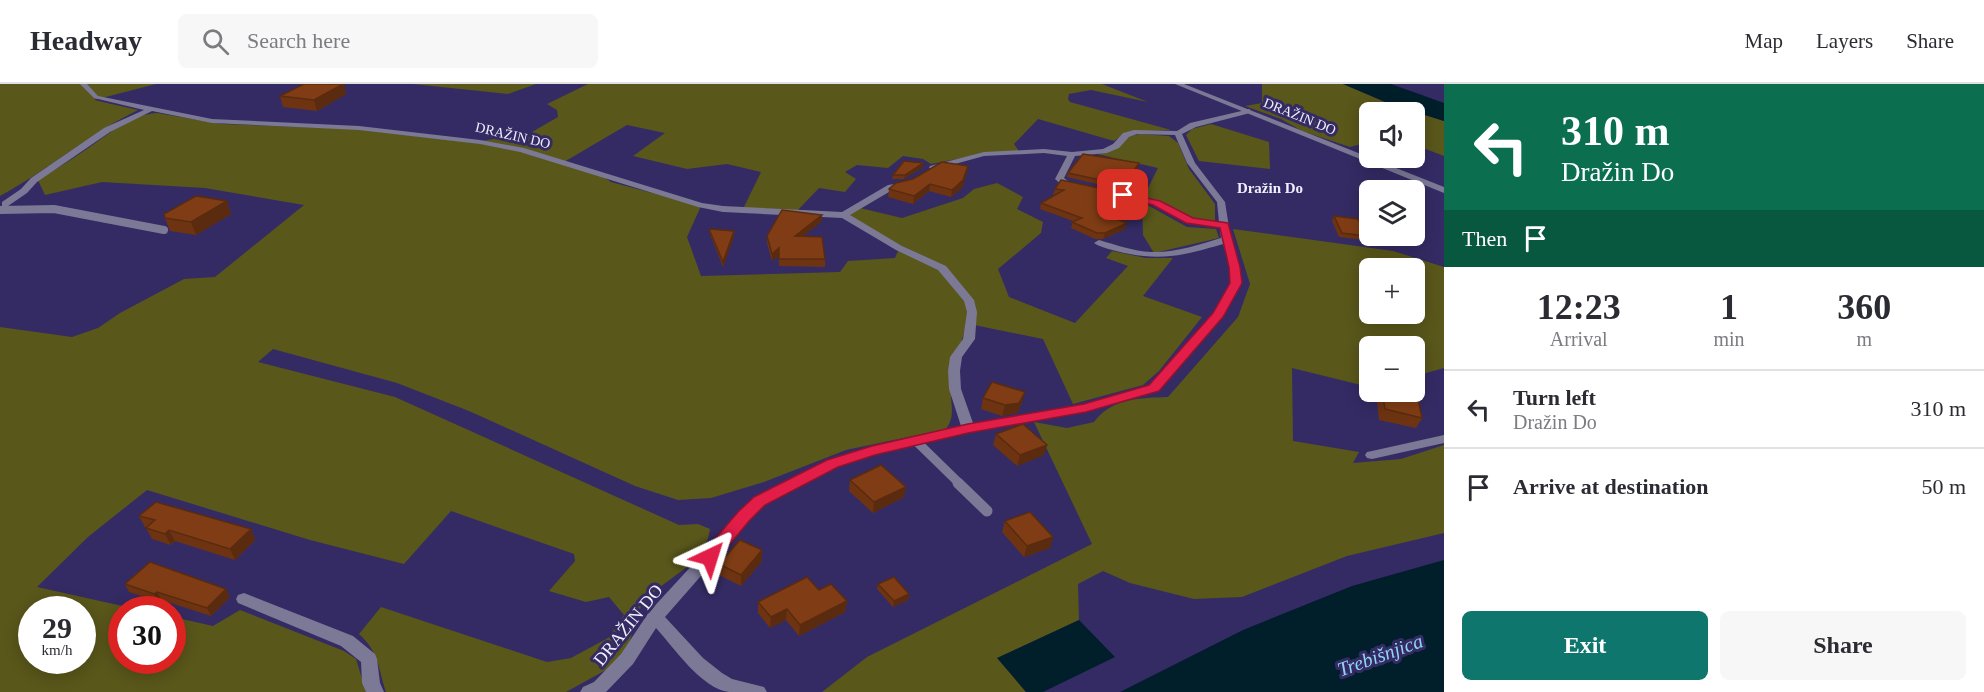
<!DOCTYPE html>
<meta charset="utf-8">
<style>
:root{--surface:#fff;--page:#f7f7f7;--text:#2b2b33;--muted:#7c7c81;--line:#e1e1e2;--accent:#0f766e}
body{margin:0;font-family:"Times New Roman",serif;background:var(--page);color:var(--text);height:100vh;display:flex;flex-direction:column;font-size:22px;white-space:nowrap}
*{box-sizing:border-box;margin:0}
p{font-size:20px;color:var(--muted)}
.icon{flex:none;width:33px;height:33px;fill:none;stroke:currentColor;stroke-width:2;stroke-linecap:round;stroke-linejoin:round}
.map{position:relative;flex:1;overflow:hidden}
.sheet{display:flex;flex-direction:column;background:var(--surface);width:540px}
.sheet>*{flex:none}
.hud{background:#0b6e4f;color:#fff;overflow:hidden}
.controls{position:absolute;left:1359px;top:18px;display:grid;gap:12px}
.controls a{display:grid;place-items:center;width:66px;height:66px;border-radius:9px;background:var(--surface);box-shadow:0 3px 15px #0003;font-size:30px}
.speed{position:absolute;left:18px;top:512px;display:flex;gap:12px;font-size:30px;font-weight:700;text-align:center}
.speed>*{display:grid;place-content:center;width:78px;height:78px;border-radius:50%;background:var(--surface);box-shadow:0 3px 15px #0003;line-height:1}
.speed small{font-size:15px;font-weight:400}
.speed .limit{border:9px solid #d22;background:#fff;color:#111}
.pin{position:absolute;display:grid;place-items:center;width:51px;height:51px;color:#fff;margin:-26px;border-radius:12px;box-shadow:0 3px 9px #0006}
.me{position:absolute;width:66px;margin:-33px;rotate:41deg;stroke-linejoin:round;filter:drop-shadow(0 0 4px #0008)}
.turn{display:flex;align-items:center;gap:21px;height:126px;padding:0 18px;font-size:27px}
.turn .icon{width:78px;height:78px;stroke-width:2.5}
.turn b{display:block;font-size:42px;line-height:51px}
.then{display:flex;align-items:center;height:57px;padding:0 18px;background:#0003;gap:12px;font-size:22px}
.eta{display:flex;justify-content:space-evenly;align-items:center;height:102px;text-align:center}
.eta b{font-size:36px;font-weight:600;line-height:42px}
.action{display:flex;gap:12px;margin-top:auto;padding:12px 18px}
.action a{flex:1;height:69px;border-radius:9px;background:var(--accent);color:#fff;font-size:24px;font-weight:600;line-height:69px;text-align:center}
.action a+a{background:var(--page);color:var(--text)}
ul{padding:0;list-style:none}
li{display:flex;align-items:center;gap:18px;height:78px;padding:0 18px;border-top:2px solid var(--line)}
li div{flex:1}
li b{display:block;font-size:22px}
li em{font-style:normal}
header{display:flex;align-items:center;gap:36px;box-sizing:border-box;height:84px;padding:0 30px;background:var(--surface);border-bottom:2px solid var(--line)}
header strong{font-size:28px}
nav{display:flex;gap:33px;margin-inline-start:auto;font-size:21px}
.search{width:420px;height:54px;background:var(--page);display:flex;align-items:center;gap:15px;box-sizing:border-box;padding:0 21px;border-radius:9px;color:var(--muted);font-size:22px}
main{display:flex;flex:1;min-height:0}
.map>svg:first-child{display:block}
.green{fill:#59571a;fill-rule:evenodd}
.water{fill:#011f2b}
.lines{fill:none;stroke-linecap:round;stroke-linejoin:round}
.service-far2{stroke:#7b7996;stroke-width:8}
.service-far1{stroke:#7b7996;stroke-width:9}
.service{stroke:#7b7996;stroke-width:11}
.minor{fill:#7b7996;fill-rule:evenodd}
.tertiary{fill:#7b7996;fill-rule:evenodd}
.wall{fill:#6e3412}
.shaded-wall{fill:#5a2b0f}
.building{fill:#803d15;stroke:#5a2b0f;stroke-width:1.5}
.route{fill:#e11d48;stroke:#92132f;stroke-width:1.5}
.labels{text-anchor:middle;stroke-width:6;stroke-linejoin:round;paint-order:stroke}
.far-street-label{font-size:14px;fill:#efeffd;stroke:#342b64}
.far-quarter-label{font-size:15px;font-weight:bold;fill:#efeffd;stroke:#342b64}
.near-street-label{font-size:18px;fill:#efeffd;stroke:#342b64}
.near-water-label{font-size:20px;font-style:italic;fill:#8fd4f3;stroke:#342b64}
</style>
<header>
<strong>Headway</strong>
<div class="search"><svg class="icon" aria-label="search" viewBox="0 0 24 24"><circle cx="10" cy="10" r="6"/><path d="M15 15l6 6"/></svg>Search here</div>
<nav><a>Map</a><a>Layers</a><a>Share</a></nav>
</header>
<main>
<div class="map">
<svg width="1444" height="608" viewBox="0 0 1444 608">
<rect width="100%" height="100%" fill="#342b64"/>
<g class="green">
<path d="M0 0H156L94 16 138 26C89 50 48 86 0 112Z"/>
<polygon points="413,0 536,0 508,10"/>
<polygon points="588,0 1102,0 1148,18 1091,6 1069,10 1068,15 1070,18 1171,46 1127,48 1114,57 1038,35 1014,60 1019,67 983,70 931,80 923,75 903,72 888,84 857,81 845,88 856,95 845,108 819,104 797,127 743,125 761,88 727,80 687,85 633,72 665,49 627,41 564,78 481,57 494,55 505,49 525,52 558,33 557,26 547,20"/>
<polygon points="1262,0 1343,0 1390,20 1444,37 1444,72 1415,61 1414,28 1370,28 1369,58 1350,63 1302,47 1281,35 1245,22 1262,19"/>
<path d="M157 29 222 40 357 45 477 59 519 67 602 92 611 98 701 122 687 153 701 192 840 188 848 177 895 174 899 165C929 179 960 192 970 227 964 251 953 281 951 305 950 321 956 331 946 345L846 366 764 398 711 414 678 416 635 402 469 327 397 299 273 265 258 278 395 313 679 441 698 440 710 445 708 455 691 480 656 506 641 522 628 563 615 581 566 608H386C378 584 379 568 359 550L381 523 547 578 571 574 608 554 624 531 609 513 586 518 549 507 575 477 574 470 451 427 404 480 310 456 147 406 88 453 37 503 136 525H122V576H172L173 533 213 542 240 526 344 567 356 575 366 608H0V243L72 253 98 244 120 229 184 195 215 193 304 121 205 104 102 98 45 111 38 96C54 86 71 76 87 65 109 50 129 31 157 29ZM32 525H82V576H32Z"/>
<polygon points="1211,40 1269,58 1270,85 1199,77 1186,51 1192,45"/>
<path d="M1140 50 1169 52 1178 59 1189 85 1215 120V138L1198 136 1144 112 1158 84 1097 70C1113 67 1123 52 1140 50Z"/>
<polygon points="997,99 1023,113 1017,125 1043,138 1041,149 998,185 1009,213 1075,239 1128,182 1106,174 1112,167 1146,174 1173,174 1143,212 1202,233 1159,287 1143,301 1073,320 1043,255 974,241 957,199 918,171 846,131 860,124 902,134 963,114 974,105"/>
<polygon points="1142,118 1187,143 1216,145 1219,154 1154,169 1143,151"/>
<path d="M1233 145 1393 167 1444 183V284L1415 292 1414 262H1370L1369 303 1292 284 1293 357 1359 368 1353 379 1401 375 1444 361V449L1347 472 1242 513 1194 515 1130 499 1103 487 1078 500 1079 536 998 574 1026 608H822L867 573 1092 460 1034 338 1067 344 1094 338C1112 314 1140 314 1168 313L1238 233 1250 200ZM1370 184H1414V230H1370Z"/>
</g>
<g class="water">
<polygon points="1343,0 1391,0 1444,19 1444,37 1390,20"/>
<polygon points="1444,476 1444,608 1120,608 1243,546 1352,502"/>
<polygon points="1079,536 1115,573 1043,608 1026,608 997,574"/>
</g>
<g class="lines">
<polyline class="service-far2" points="0,126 54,125 164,146"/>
<polyline class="service-far1" points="916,357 960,400"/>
<polyline class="service" points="958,399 987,427"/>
<g class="minor">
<path d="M80 0H87L98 12 212 35 359 42 480 56 524 64 702 119 723 122 842 128 888 101 908 98V102L894 105 850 131 902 162 946 182 974 216 977 228 975 255 962 273 960 287 961 305 973 339 1085 320 1150 301 1214 230 1231 199 1230 183 1223 160C1182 172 1159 178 1116 167 1109 165 1100 163 1094 159L1099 156C1116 161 1133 167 1151 168 1175 169 1198 161 1221 154L1220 144 1187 138 1153 121 1098 107 1102 104 1159 117 1192 134 1219 138 1217 118 1187 79 1175 51 1137 50 1129 53 1119 64 1107 69 1075 72 1064 94 1069 98 1079 100 1080 102 1076 105 1063 102 1055 95 1067 72 1044 69 984 72 933 86 929 84 930 82 984 68 1044 65 1072 68 1103 65 1113 60 1123 49 1134 46 1177 47 1190 39 1250 25V29L1196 43 1182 50 1195 79 1225 118 1231 156 1240 183 1241 199 1223 233 1158 307 1086 328 968 348 875 370 837 382 764 420 665 533 703 574 722 589 732 595 764 603 767 608C754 608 741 608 729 608 702 605 674 564 656 544L633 580 606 608H580L583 603 594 598 621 570 649 528 754 414 827 376 872 362 961 342 949 305 948 287 950 273 963 255 967 228 964 217 938 186 896 166 842 134 723 128 698 123 520 68 480 60 359 46 212 39 152 27 110 48 37 98 27 109 8 122H2V118L21 105 31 94 104 44 144 26 94 14Z"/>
<polygon points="1444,351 1444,359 1372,375 1367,374 1365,371 1367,368 1372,367"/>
<polygon points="244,509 353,552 375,570 377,575 380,599 384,608 366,608 362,599 361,578 341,562 238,519 236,515 238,511"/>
</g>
<polygon class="tertiary" points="1175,0 1184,0 1444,103 1444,109"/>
</g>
<g class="wall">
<polygon points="344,0 346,10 317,27 283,23 280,12"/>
<polygon points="923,83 904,95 892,95 893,91"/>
<polygon points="1138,83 1122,106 1067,93 1068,89"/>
<polygon points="967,89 962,104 951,113 929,107 913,120 888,113 889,105"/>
<polygon points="1055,105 1116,114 1114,117 1121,118 1119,124 1113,134 1125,145 1103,155 1095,155 1071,144 1073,137 1040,125 1041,119 1056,111 1053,111"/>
<polygon points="227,117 231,130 196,151 170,147 165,134"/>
<polygon points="822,131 821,138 803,152 825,175 825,183 779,182 779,172 772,177 767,159 767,152"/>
<polygon points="1334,132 1366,152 1364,156 1339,153 1332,137"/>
<polygon points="709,145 734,152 723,183 710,150"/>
<polygon points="1382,308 1422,334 1416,344 1379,336 1377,318"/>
<polygon points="983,314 1022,319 1017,329 1002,332 981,325"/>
<polygon points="996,350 1047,361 1044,371 1017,382 993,361"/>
<polygon points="850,396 904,413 873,429 849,407"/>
<polygon points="139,432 251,445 255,456 235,476 175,457 171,461 152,455 146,444 147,444 145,443"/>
<polygon points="1005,437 1050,464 1024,473 1002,448"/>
<polygon points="762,466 762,477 741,502 719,491 719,480"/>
<polygon points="125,500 230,513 211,532 161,516 159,518 129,508"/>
<polygon points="878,500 909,510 908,516 893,523 877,505"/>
<polygon points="819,506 847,517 845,528 799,552 786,536 770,544 758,529 758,518"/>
</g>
<g class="shaded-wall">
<polygon points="344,0 346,10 317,27 314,16"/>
<polygon points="923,79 923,83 904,95 905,91"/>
<polygon points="1139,79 1138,83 1122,106 1124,101"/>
<polygon points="968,82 967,89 962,104 951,113 952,106"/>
<polygon points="930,100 929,107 913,120 914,112"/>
<polygon points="227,117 231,130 196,151 191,138"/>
<polygon points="1121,118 1119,124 1109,139 1111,133"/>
<polygon points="822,131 821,138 795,159 795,152"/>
<polygon points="1127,139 1125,145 1103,155 1105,149"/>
<polygon points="734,147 734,152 723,183 723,178"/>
<polygon points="779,164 779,172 772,177 772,170"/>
<polygon points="1025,308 1022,319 1017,329 1002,332 1005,321"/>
<polygon points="1047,361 1044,371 1017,382 1020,371"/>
<polygon points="906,403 904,413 873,429 874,418"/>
<polygon points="251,445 255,456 235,476 230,465"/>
<polygon points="169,446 175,457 171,461 165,450"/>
<polygon points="1053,453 1050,464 1024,473 1027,462"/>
<polygon points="762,466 762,477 741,502 741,491"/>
<polygon points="226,505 230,513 211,532 207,524"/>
<polygon points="157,508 161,516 159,518 154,510"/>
<polygon points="909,510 908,516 893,523 894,517"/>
<polygon points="847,517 845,528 799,552 800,541"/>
<polygon points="787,525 786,536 770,544 771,533"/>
</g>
<g class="building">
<polygon points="304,0 343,0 314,16 280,12"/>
<polygon points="1083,70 1139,79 1124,101 1068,89"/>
<polygon points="904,77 923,79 905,91 893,91"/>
<polygon points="942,78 968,82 963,96 952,106 930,100 914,112 889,105 896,99 913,95"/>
<polygon points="1061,96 1118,108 1112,117 1121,118 1111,133 1127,139 1105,149 1097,149 1072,138 1082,134 1041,119 1064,106 1055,105"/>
<polygon points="196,112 227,117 191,138 165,134 164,130"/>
<polygon points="782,126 822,131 795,152 822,153 825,175 779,175 779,164 772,170 767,152"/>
<polygon points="1334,132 1358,135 1366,152 1342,149"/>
<polygon points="709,145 734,147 723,178"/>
<polygon points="992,298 1025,308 1019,319 1005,321 983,314"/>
<polygon points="1382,308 1418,315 1422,334 1385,325"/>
<polygon points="1023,340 1047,361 1020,371 996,350"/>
<polygon points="881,381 906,403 874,418 850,396"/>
<polygon points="156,418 251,445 230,465 169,446 165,450 146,444 155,436 139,432"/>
<polygon points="1030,428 1053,453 1027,462 1005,437"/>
<polygon points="740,456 762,466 741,491 719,480"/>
<polygon points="150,478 226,505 207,524 157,508 154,510 125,500"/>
<polygon points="807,493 819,506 831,500 847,517 800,541 787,525 771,533 758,518"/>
<polygon points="894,493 909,510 894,517 878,500"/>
</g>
<polygon class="route" points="1120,108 1160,117 1193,134 1228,139 1240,183 1242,199 1223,233 1159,307 1086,328 968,349 875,371 838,383 765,421 749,437 716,477 710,479 704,477 702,473 704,468 738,428 754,413 827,376 872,362 968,340 1084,320 1149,301 1213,229 1230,199 1229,183 1220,144 1186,139 1153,121 1120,113"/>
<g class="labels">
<g class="far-street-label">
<text transform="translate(1300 32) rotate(22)" y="5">DRAŽIN DO</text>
<text transform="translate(513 51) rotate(13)" y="5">DRAŽIN DO</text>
</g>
<g class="far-quarter-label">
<text x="1270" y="109">Dražin Do</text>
</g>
<g class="near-street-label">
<text transform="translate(628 541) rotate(-51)" y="6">DRAŽIN DO</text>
</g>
<g class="near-water-label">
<text transform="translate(1380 571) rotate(-20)" y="7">Trebišnjica</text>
</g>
</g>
</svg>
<div class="controls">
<a><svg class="icon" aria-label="sound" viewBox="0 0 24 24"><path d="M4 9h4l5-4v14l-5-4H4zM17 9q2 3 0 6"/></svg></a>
<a><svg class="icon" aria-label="layers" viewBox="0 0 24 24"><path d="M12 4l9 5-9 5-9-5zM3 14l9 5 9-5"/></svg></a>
<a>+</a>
<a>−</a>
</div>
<div class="speed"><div>29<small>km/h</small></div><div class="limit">30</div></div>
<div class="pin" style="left:1123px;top:111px;background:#d93025"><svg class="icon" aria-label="arrive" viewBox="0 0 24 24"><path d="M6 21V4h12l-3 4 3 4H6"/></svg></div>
<svg class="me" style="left:710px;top:473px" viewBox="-20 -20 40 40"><path d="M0-17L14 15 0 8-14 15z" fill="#e11d48" stroke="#fff" stroke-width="4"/></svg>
</div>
<section class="sheet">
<div class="hud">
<div class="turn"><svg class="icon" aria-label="left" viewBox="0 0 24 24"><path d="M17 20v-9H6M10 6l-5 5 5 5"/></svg><div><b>310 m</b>Dražin Do</div></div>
<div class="then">Then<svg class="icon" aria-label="arrive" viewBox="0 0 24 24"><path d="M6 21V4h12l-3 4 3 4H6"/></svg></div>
</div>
<div class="eta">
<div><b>12:23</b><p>Arrival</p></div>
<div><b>1</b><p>min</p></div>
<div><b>360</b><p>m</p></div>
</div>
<ul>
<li><svg class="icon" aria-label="left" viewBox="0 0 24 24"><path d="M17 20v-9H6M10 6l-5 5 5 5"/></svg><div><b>Turn left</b><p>Dražin Do</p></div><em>310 m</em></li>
<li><svg class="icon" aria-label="arrive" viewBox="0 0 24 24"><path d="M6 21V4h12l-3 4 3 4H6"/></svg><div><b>Arrive at destination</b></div><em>50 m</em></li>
</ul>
<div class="action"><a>Exit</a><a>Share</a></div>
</section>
</main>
